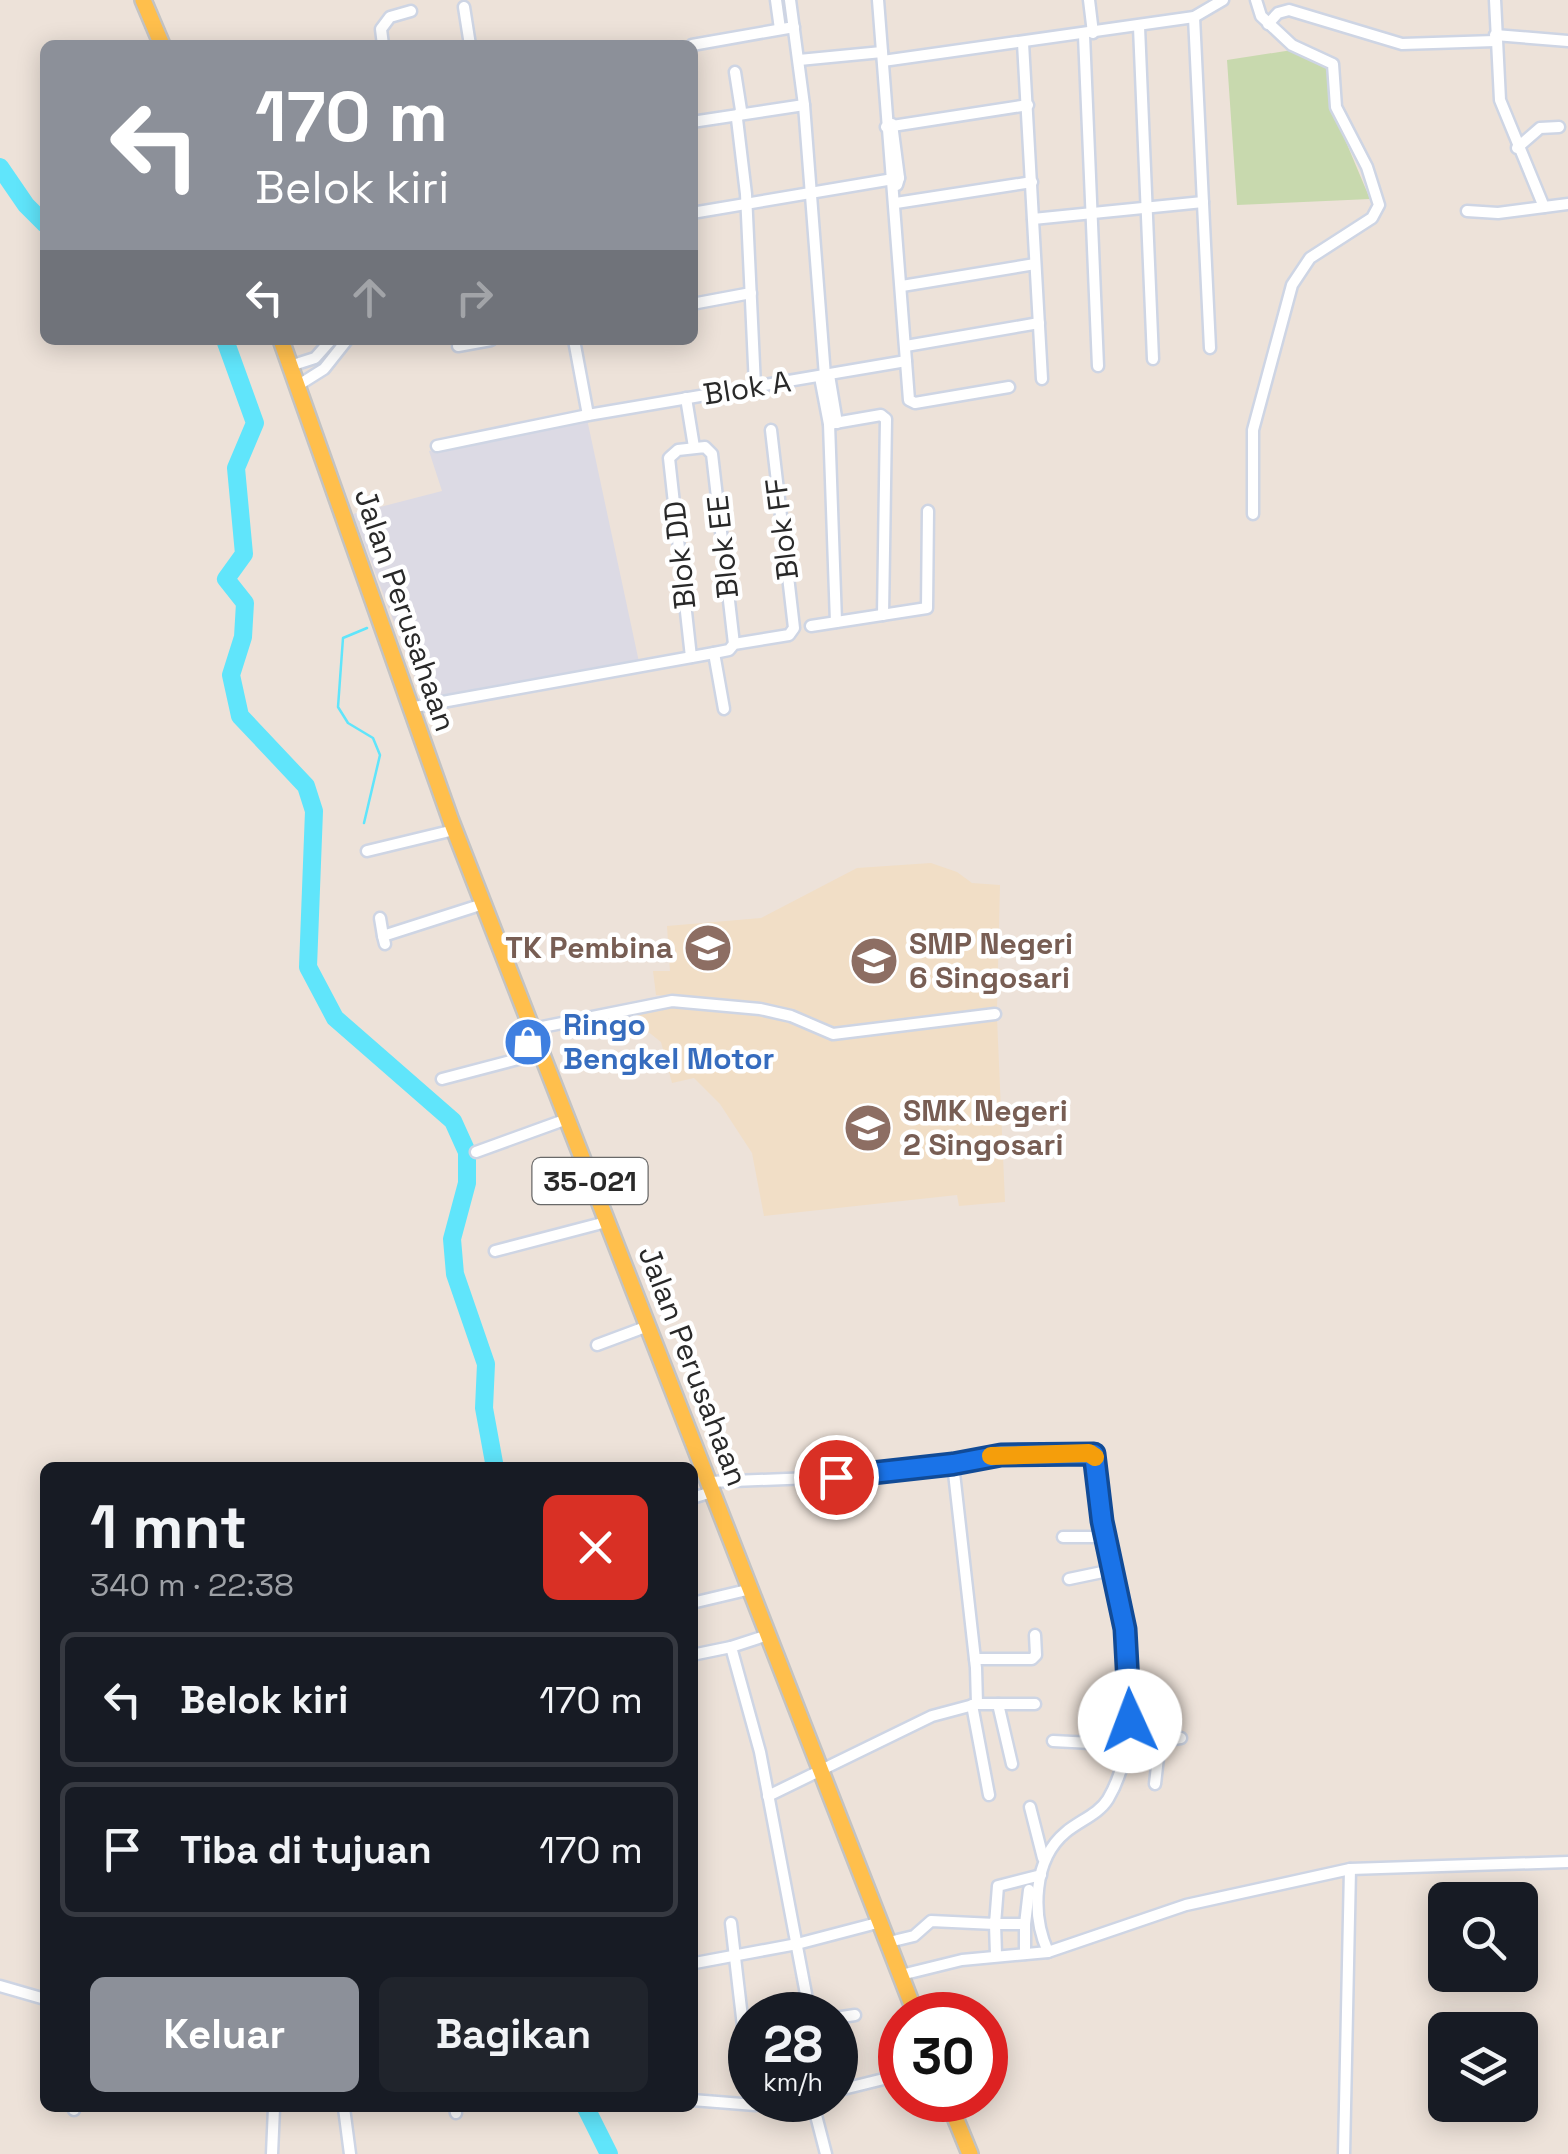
<!DOCTYPE html>
<html lang="id">
<meta charset="utf-8">
<style>
:root{--surface:#171b24;--page:#20242c;--text:#f1f3f6;--muted:#9ea1a6;--line:#363941;--accent:#8c9099}
body{margin:0;font-family:"Space Grotesk",sans-serif;background:var(--page);color:var(--text);height:100vh;display:flex;flex-direction:column;font-size:38px;white-space:nowrap}
*{box-sizing:border-box;margin:0}
p{font-size:32px;color:var(--muted)}
.icon{flex:none;width:55px;height:55px;fill:none;stroke:currentColor;stroke-width:2;stroke-linecap:round;stroke-linejoin:round}
.map{position:relative;flex:1;overflow:hidden}
.drawer{position:absolute;left:40px;top:1462px;width:658px;height:650px;display:flex;flex-direction:column;background:var(--surface);border-radius:15px;box-shadow:0 5px 25px #0003}
.drawer>*{flex:none}
.top-card{position:absolute;left:40px;top:40px;width:658px;height:305px;border-radius:15px;box-shadow:0 5px 25px #0003;background:#8c9099;color:#fff;overflow:hidden}
.fabs{position:absolute;left:1428px;top:1882px;display:grid;gap:20px}
.fabs a{display:grid;place-items:center;width:110px;height:110px;border-radius:15px;background:var(--surface);box-shadow:0 5px 25px #0003;font-size:50px}
.speed{position:absolute;left:728px;top:1992px;display:flex;gap:20px;font-size:50px;font-weight:700;text-align:center}
.speed>*{display:grid;place-content:center;width:130px;height:130px;border-radius:50%;background:var(--surface);box-shadow:0 5px 25px #0003;line-height:1}
.speed small{font-size:25px;font-weight:400}
.speed .limit{border:15px solid #d22;background:#fff;color:#111}
.pin{position:absolute;display:grid;place-items:center;width:85px;height:85px;color:#fff;margin:-42px;border:5px solid #fff;border-radius:50%;box-shadow:0 2px 10px #0007}
.me{position:absolute;width:110px;margin:-55px;rotate:358deg;stroke-linejoin:round;filter:drop-shadow(0 0 8px #0008)}
.turn{display:flex;align-items:center;gap:35px;height:210px;padding:0 50px;font-size:45px}
.turn .icon{width:130px;height:130px;stroke-width:2.5}
.turn b{display:block;font-size:70px;line-height:85px}
.lanes{display:flex;align-items:center;height:95px;padding:0 50px;background:#0003;justify-content:center;gap:50px;direction:ltr}
.lanes .off{opacity:.35}
.round{display:grid;place-items:center;flex:none;width:105px;height:105px;border-radius:15px;background:var(--page)}
.summary{display:flex;align-items:center;justify-content:space-between;height:170px;padding:0 50px}
h1{font-size:60px;font-weight:800;line-height:75px}
.cta{display:flex;gap:20px;margin-top:auto;padding:20px 50px}
.cta a{flex:1;height:115px;border-radius:15px;background:var(--accent);color:#fff;font-size:40px;font-weight:800;line-height:115px;text-align:center}
.cta a+a{background:var(--page);color:var(--text)}
ul{padding:0;list-style:none}
li{display:flex;align-items:center;gap:30px;height:135px;margin:0 20px 15px;padding:0 30px;border:5px solid var(--line);border-radius:15px}
li div{flex:1}
li b{display:block;font-size:38px}
li em{font-style:normal}
.map>svg:first-child{display:block}
.industrial{fill:#dcdae4}
.education{fill:#f1dec6}
.cemetery{fill:#c8d9ae}
.lines{fill:none;stroke-linecap:round;stroke-linejoin:round}
.stream{stroke:#60e5fb;stroke-width:2.5}
.river{stroke:#60e5fb;stroke-width:18}
.street-casing{stroke:#ced5e4;stroke-width:15}
.primary-casing{stroke:#c3c3c3;stroke-width:20}
.street{stroke:#fff;stroke-width:10}
.primary{stroke:#ffbf4c;stroke-width:15}
.route-casing{stroke:#114b97;stroke-width:25}
.route{stroke:#1a73e8;stroke-width:18}
.slow{stroke:#f59e0b;stroke-width:18}
.labels{text-anchor:middle;stroke-width:9;stroke-linejoin:round;paint-order:stroke}
.shield{fill:#fff;stroke:#696969;stroke-width:2.5}
.shield-label{font-size:28px;font-weight:bold;fill:#292929}
.street-label{font-size:30px;fill:#292929;stroke:#fff}
.education-label{font-size:30px;font-weight:bold;fill:#785e54;stroke:#fff;text-anchor:start}
.shop-label{font-size:30px;font-weight:bold;fill:#366cbe;stroke:#fff;text-anchor:start}
</style>
<div class="map">
<svg width="1568" height="2154" viewBox="0 0 1568 2154">
<rect width="100%" height="100%" fill="#ede2d9"/>
<polygon class="industrial" points="587,419 639,662 424,702 353,514 442,491 429,451"/>
<g class="education">
<polygon points="931,863 957,872 972,883 1000,885 997,1009 843,1029 758,1003 656,995 653,971 670,971 667,926 761,918 857,868"/>
<polygon points="688,1005 773,1016 826,1038 997,1018 1005,1202 959,1206 957,1195 764,1216 752,1153 720,1104 694,1078 672,1083 661,1042 627,1015"/>
</g>
<polygon class="cemetery" points="1292,50 1327,64 1333,111 1370,199 1237,205 1227,60"/>
<g class="lines">
<polyline class="stream" points="364,823 380,755 373,738 348,723 338,707 343,638 367,628"/>
<g class="river">
<polyline points="0,167 26,205 45,224"/>
<polyline points="225,340 255,423 236,468 244,554 226,579 245,603 243,637 231,675 240,716 306,786 314,811 308,967 335,1018 453,1121 467,1152 467,1183 452,1239 455,1274 486,1364 484,1408 495,1468"/>
<polyline points="586,2108 609,2154"/>
</g>
<g class="street-casing">
<g id="street">
<polyline points="776,0 780,29"/>
<polyline points="790,0 804,105 825,376"/>
<polyline points="878,0 909,400 915,403 1009,387"/>
<polyline points="1089,0 1093,33"/>
<polyline points="1495,0 1500,100 1544,207"/>
<polyline points="464,7 470,45"/>
<polyline points="1194,17 1210,348"/>
<polyline points="1268,24 1278,13 1289,10 1402,44 1495,41"/>
<polyline points="1139,27 1153,359"/>
<polyline points="1084,35 1098,366"/>
<polyline points="1495,35 1568,41"/>
<polyline points="1023,43 1042,379"/>
<polyline points="383,45 381,29 390,17 411,11"/>
<polyline points="692,45 794,27"/>
<polyline points="799,60 882,52"/>
<polyline points="883,61 1194,17 1223,0"/>
<polyline points="735,72 741,110 737,119 746,194 755,386"/>
<polyline points="692,122 804,105"/>
<polyline points="892,124 899,178 897,185"/>
<polyline points="886,127 1028,105"/>
<polyline points="1517,148 1540,128 1559,127"/>
<polyline points="896,203 1032,182"/>
<polyline points="1467,211 1498,213 1568,204"/>
<polyline points="692,213 899,178"/>
<polyline points="1033,219 1203,202"/>
<polyline points="902,286 1035,264"/>
<polyline points="692,304 751,293"/>
<polyline points="574,340 588,415"/>
<polyline points="458,346 491,340"/>
<polyline points="906,346 1039,323"/>
<polyline points="290,366 315,358 331,340"/>
<polyline points="829,375 837,423"/>
<polyline points="820,377 829,424 836,622"/>
<polyline points="297,386 324,369 347,340"/>
<polyline points="686,398 694,447"/>
<polyline points="829,424 881,415 886,419 883,615"/>
<polyline points="437,446 588,415 906,361"/>
<polyline points="1253,514 1253,430 1292,285 1310,258 1372,218 1379,205 1367,167 1336,107 1333,64 1292,45 1261,16 1256,0"/>
<polyline points="811,626 927,608 928,511"/>
<polyline points="714,653 724,709"/>
<polyline points="691,657 669,458 678,450 705,447 712,454 734,644"/>
<polyline points="409,708 714,653 729,650 734,644 789,635 794,628 771,430"/>
<polyline points="367,851 454,830"/>
<polyline points="380,918 383,936"/>
<polyline points="385,944 383,936 483,904"/>
<polyline points="532,1029 672,1001 760,1009 791,1016 833,1034 995,1014"/>
<polyline points="442,1079 541,1053"/>
<polyline points="476,1152 567,1119"/>
<polyline points="495,1251 606,1222"/>
<polyline points="597,1345 648,1326"/>
<polyline points="708,1482 836,1477 953,1464"/>
<polyline points="692,1498 712,1492"/>
<polyline points="1106,1537 1112,1570"/>
<polyline points="692,1603 751,1589"/>
<polyline points="768,1635 731,1647 760,1752 810,2015"/>
<polyline points="692,1655 731,1647"/>
<polyline points="975,1659 1032,1659 1036,1655 1035,1635"/>
<polyline points="998,1704 1012,1764"/>
<polyline points="1035,1704 977,1704 976,1668 953,1464 1001,1455 1094,1454 1106,1537 1063,1537"/>
<polyline points="972,1705 989,1795"/>
<polyline points="1053,1741 1130,1745 1181,1738"/>
<polyline points="1155,1784 1160,1740"/>
<polyline points="768,1796 932,1716 977,1704"/>
<polyline points="1030,1807 1043,1858"/>
<polyline points="731,1923 746,2052"/>
<polyline points="1025,1924 1025,1954"/>
<polyline points="889,1942 914,1936 931,1921 995,1924 998,1886 1041,1875"/>
<path d="M1048 1952C1031 1914 1033 1859 1066 1832 1079 1821 1099 1814 1108 1799 1142 1742 1133 1638 1114 1575L1112 1570 1069 1579"/>
<polyline points="996,1955 995,1924 1025,1924 1029,1890"/>
<polyline points="695,1963 797,1944 881,1922"/>
<polyline points="901,1975 962,1960 1048,1952 1186,1905 1350,1869 1568,1862"/>
<polyline points="0,1986 45,1999"/>
<polyline points="835,2018 855,2015"/>
<polyline points="835,2091 900,2075"/>
<polyline points="692,2100 755,2105 792,2100"/>
<polyline points="812,2100 826,2154"/>
<polyline points="344,2108 350,2154"/>
<polyline points="455,2108 456,2113"/>
<polyline points="74,2110 74,2108"/>
<polyline points="272,2154 274,2108"/>
<polyline points="1344,2154 1350,1869"/>
</g>
</g>
<g class="primary-casing">
<g id="primary">
<polyline points="143,0 162,45"/>
<polyline points="281,340 451,821 916,2015"/>
<polyline points="948,2100 970,2154"/>
</g>
</g>
<use href="#street" class="street"/>
<use href="#primary" class="primary"/>
</g>
<g class="lines">
<g class="route-casing">
<polyline id="route" points="836,1477 953,1464 1001,1455 1094,1454 1102,1521 1125,1629 1130,1721"/>
</g>
<use href="#route" class="route"/>
<polyline class="slow" points="991,1456 1089,1453 1095,1457"/>
</g>
<defs>
<g id="school-disc" transform="scale(2.5)"><circle r="9.5" fill="#8d6e63" stroke="#fff"/><path d="M0-5L7-2L0 1L-7-2ZM-4 1L0 2.5L4 1V4Q0 6-4 4Z" fill="#fff"/></g>
<g id="shop-disc" transform="scale(2.5)"><circle r="9.5" fill="#3f7fe0" stroke="#fff"/><path d="M-5-2.5h2.3a2.7 3.5 0 0 1 5.4 0H5L5.5 6h-11ZM-1.5-2.5h3a1.5 2.3 0 0 0-3 0Z" fill="#fff"/></g>
</defs>
<g fill-rule="evenodd">
<use href="#school-disc" x="708" y="948"/>
<use href="#school-disc" x="874" y="961"/>
<use href="#shop-disc" x="528" y="1042"/>
<use href="#school-disc" x="868" y="1128"/>
</g>
<g class="labels">
<rect class="shield" x="532.5" y="1158" width="115" height="46" rx="8"/>
<g class="shield-label">
<text x="590" y="1191">35-021</text>
</g>
<g class="street-label">
<text transform="translate(747 388) rotate(-9)" y="10">Blok A</text>
<text transform="translate(782 529) rotate(-97)" y="10">Blok FF</text>
<text transform="translate(723 547) rotate(-96)" y="10">Blok EE</text>
<text transform="translate(680 555) rotate(-96)" y="10">Blok DD</text>
<text transform="translate(405 610) rotate(71)" y="10">Jalan Perusahaan</text>
<text transform="translate(693 1366) rotate(69)" y="10">Jalan Perusahaan</text>
</g>
<g class="education-label">
<text x="909" y="954">SMP Negeri<tspan x="909" dy="34">6 Singosari</tspan></text>
<text x="673" y="958" text-anchor="end">TK Pembina</text>
<text x="903" y="1121">SMK Negeri<tspan x="903" dy="34">2 Singosari</tspan></text>
</g>
<g class="shop-label">
<text x="563" y="1035">Ringo<tspan x="563" dy="34">Bengkel Motor</tspan></text>
</g>
</g>
</svg>
<div class="fabs">
<a><svg class="icon" aria-label="search" viewBox="0 0 24 24"><circle cx="10" cy="10" r="6"/><path d="M15 15l6 6"/></svg></a>
<a><svg class="icon" aria-label="layers" viewBox="0 0 24 24"><path d="M12 4l9 5-9 5-9-5zM3 14l9 5 9-5"/></svg></a>
</div>
<div class="speed"><div>28<small>km/h</small></div><div class="limit">30</div></div>
<div class="pin" style="left:836px;top:1477px;background:#d93025"><svg class="icon" aria-label="arrive" viewBox="0 0 24 24"><path d="M6 21V4h12l-3 4 3 4H6"/></svg></div>
<svg class="me" style="left:1130px;top:1721px" viewBox="-20 -20 40 40"><circle r="19" fill="#fff"/><path d="M0-13L10 11 0 6-10 11z" fill="#1a73e8"/></svg>
<div class="top-card">
<div class="turn"><svg class="icon" aria-label="left" viewBox="0 0 24 24"><path d="M17 20v-9H6M10 6l-5 5 5 5"/></svg><div><b>170 m</b>Belok kiri</div></div>
<div class="lanes"><svg class="icon" aria-label="left" viewBox="0 0 24 24"><path d="M17 20v-9H6M10 6l-5 5 5 5"/></svg><svg class="icon off" aria-label="ahead" viewBox="0 0 24 24"><path d="M12 20V5M6 11l6-6 6 6"/></svg><svg class="icon off" aria-label="right" viewBox="0 0 24 24"><path d="M7 20v-9h11M14 6l5 5-5 5"/></svg></div>
</div>
<section class="drawer">
<div class="summary"><div><h1>1 mnt</h1><p>340 m · 22:38</p></div><a class="round" style="background:#d93025;color:#fff"><svg class="icon" aria-label="close" viewBox="0 0 24 24"><path d="M6 6l12 12M18 6L6 18"/></svg></a></div>
<ul>
<li><svg class="icon" aria-label="left" viewBox="0 0 24 24"><path d="M17 20v-9H6M10 6l-5 5 5 5"/></svg><div><b>Belok kiri</b></div><em>170 m</em></li>
<li><svg class="icon" aria-label="arrive" viewBox="0 0 24 24"><path d="M6 21V4h12l-3 4 3 4H6"/></svg><div><b>Tiba di tujuan</b></div><em>170 m</em></li>
</ul>
<div class="cta"><a>Keluar</a><a>Bagikan</a></div>
</section>
</div>
